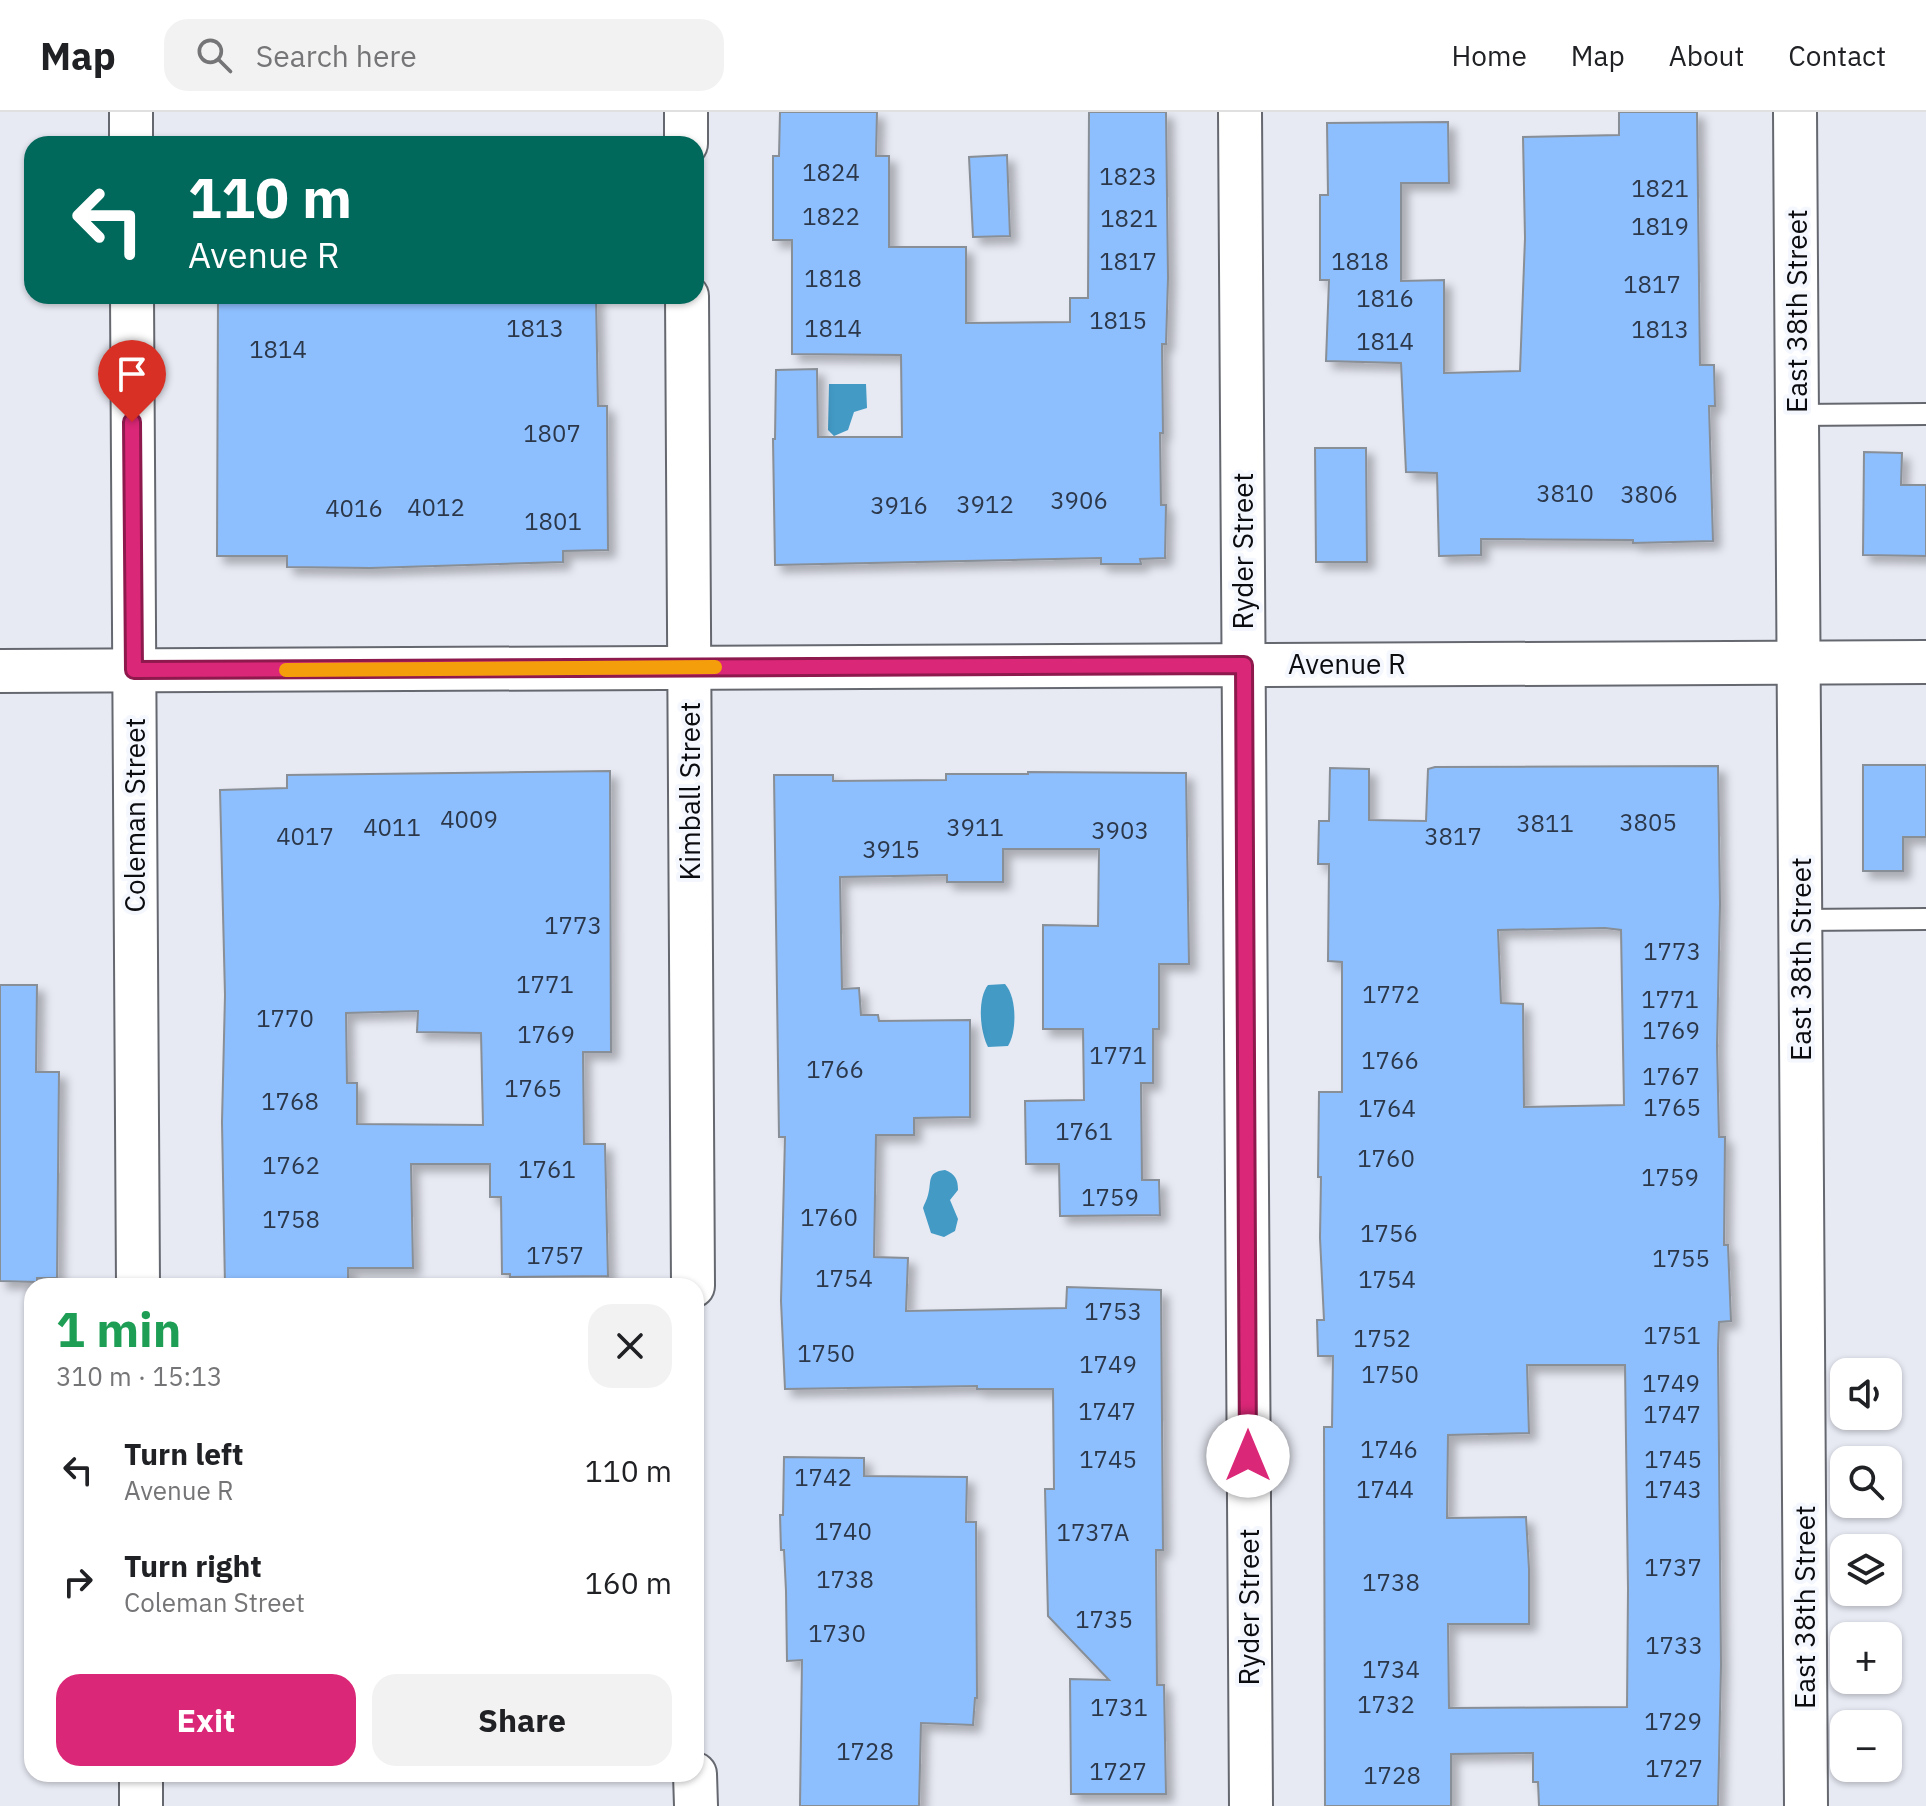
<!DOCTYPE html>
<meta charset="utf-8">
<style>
:root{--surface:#fff;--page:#f2f2f2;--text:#202124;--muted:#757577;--line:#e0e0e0;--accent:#db2777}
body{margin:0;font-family:"IBM Plex Sans",sans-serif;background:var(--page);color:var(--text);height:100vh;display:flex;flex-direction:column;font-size:30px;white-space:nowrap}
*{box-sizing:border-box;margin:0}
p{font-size:26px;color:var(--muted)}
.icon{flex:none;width:44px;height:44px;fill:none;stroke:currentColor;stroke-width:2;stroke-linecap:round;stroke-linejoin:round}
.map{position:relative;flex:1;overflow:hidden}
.details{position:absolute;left:24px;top:1166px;width:680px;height:504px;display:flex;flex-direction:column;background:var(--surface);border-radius:24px;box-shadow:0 2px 6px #0004}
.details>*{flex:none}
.top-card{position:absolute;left:24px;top:24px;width:680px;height:168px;border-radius:24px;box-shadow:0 2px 6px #0004;background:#00695c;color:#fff;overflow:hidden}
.tools{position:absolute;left:1830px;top:1246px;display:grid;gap:16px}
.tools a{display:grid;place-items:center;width:72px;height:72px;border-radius:16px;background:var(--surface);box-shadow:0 2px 6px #0004;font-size:40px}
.pin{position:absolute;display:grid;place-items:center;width:68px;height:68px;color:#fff;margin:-82px -34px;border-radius:50% 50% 50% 0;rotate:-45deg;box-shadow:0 0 8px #0007}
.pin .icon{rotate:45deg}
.me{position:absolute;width:88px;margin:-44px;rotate:0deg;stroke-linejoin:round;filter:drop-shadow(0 0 6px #0008)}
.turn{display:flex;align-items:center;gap:28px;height:168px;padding:0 32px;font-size:36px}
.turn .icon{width:104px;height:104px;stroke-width:2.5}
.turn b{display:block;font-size:56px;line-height:68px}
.round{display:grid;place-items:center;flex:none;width:84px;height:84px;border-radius:24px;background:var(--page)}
.overview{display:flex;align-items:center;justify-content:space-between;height:136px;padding:0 32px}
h1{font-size:48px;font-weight:700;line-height:60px;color:#1e9e55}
.primary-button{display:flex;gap:16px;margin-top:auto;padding:16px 32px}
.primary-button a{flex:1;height:92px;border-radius:24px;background:var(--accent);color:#fff;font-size:32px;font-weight:700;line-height:92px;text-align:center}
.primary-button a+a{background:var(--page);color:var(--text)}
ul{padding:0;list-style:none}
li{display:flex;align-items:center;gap:24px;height:112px;padding:0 32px}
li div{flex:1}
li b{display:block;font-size:30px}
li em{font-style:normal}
header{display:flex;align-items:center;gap:48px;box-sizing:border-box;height:112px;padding:0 40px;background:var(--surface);border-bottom:2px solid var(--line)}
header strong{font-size:38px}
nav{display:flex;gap:44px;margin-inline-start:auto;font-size:28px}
.search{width:560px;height:72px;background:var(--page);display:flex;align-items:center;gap:20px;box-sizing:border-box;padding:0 28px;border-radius:24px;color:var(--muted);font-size:30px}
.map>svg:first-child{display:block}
.water{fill:#429ac5}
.building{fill:#8dbefd;stroke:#898f96;stroke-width:2;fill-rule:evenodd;filter:url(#shadow)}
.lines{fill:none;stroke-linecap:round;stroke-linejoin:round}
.service-casing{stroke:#666870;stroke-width:24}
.minor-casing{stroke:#666870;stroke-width:46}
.service{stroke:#fff;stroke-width:20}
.minor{stroke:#fff;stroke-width:42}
.route-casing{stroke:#8e194d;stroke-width:20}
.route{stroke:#db2777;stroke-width:14}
.slow{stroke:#f59e0b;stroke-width:14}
.labels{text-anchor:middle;stroke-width:8;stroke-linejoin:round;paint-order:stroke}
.number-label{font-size:24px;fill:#2c384a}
.street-label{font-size:28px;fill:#0b0c0f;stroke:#f5f7fe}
</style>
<header>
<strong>Map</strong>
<div class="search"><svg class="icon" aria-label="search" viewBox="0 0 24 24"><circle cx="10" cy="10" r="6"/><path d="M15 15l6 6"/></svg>Search here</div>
<nav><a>Home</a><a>Map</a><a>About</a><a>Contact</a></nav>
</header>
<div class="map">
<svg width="1926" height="1694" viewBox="0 0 1926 1694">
<defs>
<filter id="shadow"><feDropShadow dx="7" dy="7" stdDeviation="4" flood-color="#0004"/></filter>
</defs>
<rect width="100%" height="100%" fill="#e7e9f3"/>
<g class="water">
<polygon points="829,272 866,272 867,296 854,300 848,318 834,324 828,318"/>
<path d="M1005 872C1017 885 1017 920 1008 934L988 935C980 920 977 887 988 873Z"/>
<path d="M945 1058C955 1062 958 1067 958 1078L950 1088 958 1107 955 1119 944 1125 931 1121 923 1096C924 1092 927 1088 928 1083 932 1070 926 1060 945 1058Z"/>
</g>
<g class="building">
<polygon points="780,0 877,0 876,44 889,44 889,135 966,135 966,211 1070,210 1070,186 1088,186 1089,0 1166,0 1168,166 1166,232 1162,232 1163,321 1160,321 1161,393 1166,393 1165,446 1140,447 1141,452 1101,452 1101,446 775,453 773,327 775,327 776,258 817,257 818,325 902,325 901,243 792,242 792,128 773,128 773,44 779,44"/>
<polygon points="1619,0 1697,0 1700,253 1714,253 1715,294 1709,294 1713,429 1633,431 1633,428 1481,427 1481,443 1439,444 1437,361 1406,360 1401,251 1326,249 1329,168 1320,168 1320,83 1328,83 1327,11 1448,10 1449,71 1401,71 1401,169 1444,168 1444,261 1520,259 1525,126 1523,25 1619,23"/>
<polygon points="1007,43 1010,124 973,125 969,45"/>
<polygon points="218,184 596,185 598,294 607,294 608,438 563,439 563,450 370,456 287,455 287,444 217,444"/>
<polygon points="1315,336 1366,336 1367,450 1316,450"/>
<polygon points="1864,340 1902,341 1901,373 1926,373 1926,444 1863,443"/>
<polygon points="1863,653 1926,653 1926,725 1903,725 1903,759 1863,759"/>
<path d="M1718 654 1720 792 1717 934 1719 1025H1725L1724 1133H1728L1731 1209 1719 1210 1718 1237 1721 1553 1718 1694H1539L1538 1670H1533V1641L1451 1642V1694H1325L1324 1315H1332L1333 1244H1318L1317 1208H1324L1320 1126 1321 1065H1318L1319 980H1342V850L1328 849 1329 752H1318L1319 709H1329L1330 656 1369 657V708L1426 709 1428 657 1435 655ZM1605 816 1621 818 1624 993 1524 995 1523 892 1501 891 1498 818ZM1527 1253H1625L1628 1477 1627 1595 1449 1596 1448 1512H1529V1457L1526 1405 1447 1406 1448 1323 1529 1321Z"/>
<path d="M610 659 611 940H583L584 1032H605L608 1164 510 1165V1162H502L501 1085H490V1052H411L413 1156H348V1174H225L222 1010 225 883 220 678 287 676V663ZM418 899 417 920 481 921 483 1013 357 1012V971H347L346 901Z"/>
<polygon points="1028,660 1186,661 1189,852 1159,852 1159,917 1153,917 1153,971 1141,971 1142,1068 1159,1068 1160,1103 1060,1104 1059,1052 1026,1052 1025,989 1084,988 1083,917 1043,917 1043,813 1098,814 1099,737 1003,737 1003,770 947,770 947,763 840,765 842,877 859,876 861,903 878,903 879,909 970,908 970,1005 914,1006 914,1023 876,1023 874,1145 908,1146 906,1199 1066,1196 1067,1175 1161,1178 1163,1438 1156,1438 1157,1573 1164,1573 1166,1682 1071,1682 1070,1567 1109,1568 1048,1504 1045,1377 1054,1377 1053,1277 977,1277 977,1274 785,1277 781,1189 785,1025 779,1025 774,663 833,663 833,669 946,668 946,662 1028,662"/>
<polygon points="0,873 37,873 36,960 59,960 57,1166 37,1166 37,1170 0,1169"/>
<polygon points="784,1345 864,1346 864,1364 967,1365 966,1410 976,1410 977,1586 975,1586 973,1613 921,1611 919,1694 800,1694 802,1548 787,1549 786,1479 784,1438 781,1438 780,1403 783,1403"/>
</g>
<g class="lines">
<g class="service-casing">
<g id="service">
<polyline points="1797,303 1926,302"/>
<polyline points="1800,808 1926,807"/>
</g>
</g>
<g class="minor-casing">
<g id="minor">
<polyline points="131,0 131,32"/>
<polyline points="686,0 686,32"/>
<polyline points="1240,0 1251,1694"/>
<polyline points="1795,0 1806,1694"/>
<polyline points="132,184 138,1174"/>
<polyline points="687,184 693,1174"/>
<polyline points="0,559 1926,550"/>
<polyline points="141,1662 141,1694"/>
<polyline points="695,1662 696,1694"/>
</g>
</g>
<use href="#service" class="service"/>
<use href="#minor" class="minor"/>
</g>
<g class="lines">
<g class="route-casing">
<polyline id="route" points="132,310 134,558 1244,553 1248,1344"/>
</g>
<use href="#route" class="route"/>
<polyline class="slow" points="286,558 715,555"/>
</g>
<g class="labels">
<g class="number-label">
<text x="831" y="69">1824</text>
<text x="1128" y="73">1823</text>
<text x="1660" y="85">1821</text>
<text x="831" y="113">1822</text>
<text x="1129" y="115">1821</text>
<text x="1660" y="123">1819</text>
<text x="1128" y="158">1817</text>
<text x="1360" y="158">1818</text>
<text x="833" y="175">1818</text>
<text x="1652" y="181">1817</text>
<text x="1385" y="195">1816</text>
<text x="1118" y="217">1815</text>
<text x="535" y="225">1813</text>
<text x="833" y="225">1814</text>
<text x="1660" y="226">1813</text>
<text x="1385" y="238">1814</text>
<text x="278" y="246">1814</text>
<text x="552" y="330">1807</text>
<text x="1565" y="390">3810</text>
<text x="1649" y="391">3806</text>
<text x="1079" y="397">3906</text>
<text x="985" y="401">3912</text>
<text x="899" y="402">3916</text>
<text x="436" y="404">4012</text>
<text x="354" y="405">4016</text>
<text x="553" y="418">1801</text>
<text x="469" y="716">4009</text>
<text x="1648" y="719">3805</text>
<text x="1545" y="720">3811</text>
<text x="392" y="724">4011</text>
<text x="975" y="724">3911</text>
<text x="1120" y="727">3903</text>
<text x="305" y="733">4017</text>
<text x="1453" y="733">3817</text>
<text x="891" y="746">3915</text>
<text x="573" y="822">1773</text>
<text x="1672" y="848">1773</text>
<text x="545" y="881">1771</text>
<text x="1391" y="891">1772</text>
<text x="1670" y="896">1771</text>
<text x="285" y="915">1770</text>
<text x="1671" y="927">1769</text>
<text x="546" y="931">1769</text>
<text x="1118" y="952">1771</text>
<text x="1390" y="957">1766</text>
<text x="835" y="966">1766</text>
<text x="1671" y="973">1767</text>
<text x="533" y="985">1765</text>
<text x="290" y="998">1768</text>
<text x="1672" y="1004">1765</text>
<text x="1387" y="1005">1764</text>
<text x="1084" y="1028">1761</text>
<text x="1386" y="1055">1760</text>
<text x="291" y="1062">1762</text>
<text x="547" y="1066">1761</text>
<text x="1670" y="1074">1759</text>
<text x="1110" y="1094">1759</text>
<text x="829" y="1114">1760</text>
<text x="291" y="1116">1758</text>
<text x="1389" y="1130">1756</text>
<text x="555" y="1152">1757</text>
<text x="1681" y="1155">1755</text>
<text x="844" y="1175">1754</text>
<text x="1387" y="1176">1754</text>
<text x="1113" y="1208">1753</text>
<text x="1672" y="1232">1751</text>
<text x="1382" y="1235">1752</text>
<text x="826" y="1250">1750</text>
<text x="1108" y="1261">1749</text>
<text x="1390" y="1271">1750</text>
<text x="1671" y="1280">1749</text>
<text x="1107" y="1308">1747</text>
<text x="1672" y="1311">1747</text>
<text x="1389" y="1346">1746</text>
<text x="1108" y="1356">1745</text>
<text x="1673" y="1356">1745</text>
<text x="823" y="1374">1742</text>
<text x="1385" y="1386">1744</text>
<text x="1673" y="1386">1743</text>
<text x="843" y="1428">1740</text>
<text x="1093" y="1429">1737A</text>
<text x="1673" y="1464">1737</text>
<text x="845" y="1476">1738</text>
<text x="1391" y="1479">1738</text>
<text x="1104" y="1516">1735</text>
<text x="837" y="1530">1730</text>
<text x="1674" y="1542">1733</text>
<text x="1391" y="1566">1734</text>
<text x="1386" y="1601">1732</text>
<text x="1119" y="1604">1731</text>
<text x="1673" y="1618">1729</text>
<text x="865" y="1648">1728</text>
<text x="1674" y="1665">1727</text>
<text x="1118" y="1668">1727</text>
<text x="1392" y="1672">1728</text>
</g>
<g class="street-label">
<text transform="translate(1797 199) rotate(-90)" y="10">East 38th Street</text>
<text transform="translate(1243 439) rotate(-90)" y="10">Ryder Street</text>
<text x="1347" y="562">Avenue R</text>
<text transform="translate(690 679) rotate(-90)" y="10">Kimball Street</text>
<text transform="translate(135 703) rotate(-90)" y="10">Coleman Street</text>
<text transform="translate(1801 847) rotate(-90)" y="10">East 38th Street</text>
<text transform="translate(1249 1495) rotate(-90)" y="10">Ryder Street</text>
<text transform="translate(1805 1495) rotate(-90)" y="10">East 38th Street</text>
</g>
</g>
</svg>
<div class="tools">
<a><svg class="icon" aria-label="sound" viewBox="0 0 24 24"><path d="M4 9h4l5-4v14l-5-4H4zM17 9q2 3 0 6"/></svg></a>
<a><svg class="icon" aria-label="search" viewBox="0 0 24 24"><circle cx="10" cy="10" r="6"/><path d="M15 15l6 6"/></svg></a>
<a><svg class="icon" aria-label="layers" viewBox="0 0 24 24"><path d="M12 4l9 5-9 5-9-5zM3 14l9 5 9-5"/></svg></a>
<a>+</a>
<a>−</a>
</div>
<div class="pin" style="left:132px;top:310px;background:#d93025"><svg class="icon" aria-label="arrive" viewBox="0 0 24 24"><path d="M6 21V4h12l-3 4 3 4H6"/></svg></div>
<svg class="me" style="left:1248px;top:1344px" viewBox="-20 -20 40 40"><circle r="19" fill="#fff"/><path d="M0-13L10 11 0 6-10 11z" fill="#db2777"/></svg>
<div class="top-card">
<div class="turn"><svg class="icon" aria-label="left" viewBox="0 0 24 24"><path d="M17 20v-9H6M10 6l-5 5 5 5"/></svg><div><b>110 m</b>Avenue R</div></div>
</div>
<section class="details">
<div class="overview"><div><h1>1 min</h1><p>310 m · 15:13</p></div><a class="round"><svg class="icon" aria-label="close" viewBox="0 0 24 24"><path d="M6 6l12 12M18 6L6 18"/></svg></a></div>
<ul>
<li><svg class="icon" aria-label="left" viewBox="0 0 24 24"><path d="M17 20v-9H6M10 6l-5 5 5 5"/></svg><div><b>Turn left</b><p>Avenue R</p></div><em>110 m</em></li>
<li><svg class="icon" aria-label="right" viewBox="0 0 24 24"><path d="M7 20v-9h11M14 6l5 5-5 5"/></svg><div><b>Turn right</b><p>Coleman Street</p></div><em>160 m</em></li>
</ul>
<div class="primary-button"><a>Exit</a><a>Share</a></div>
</section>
</div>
